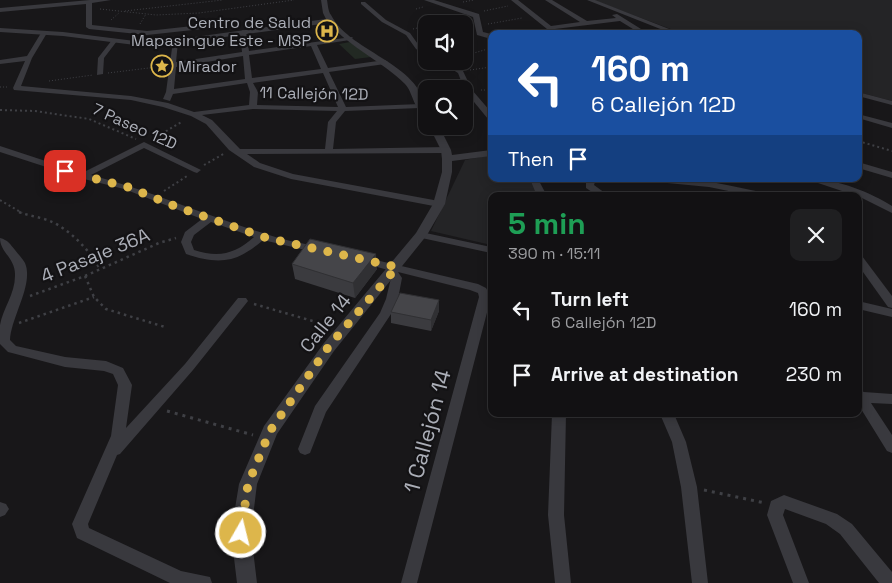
<!DOCTYPE html>
<meta charset="utf-8">
<style>
:root{--surface:#121113;--page:#1f1f21;--text:#f1f3f6;--muted:#9c9da0;--line:#313133}
body{margin:0;font-family:"Space Grotesk",sans-serif;background:var(--page);color:var(--text);height:100vh;display:flex;flex-direction:column;font-size:19px;white-space:nowrap}
*{box-sizing:border-box;margin:0}
p{font-size:16px;color:var(--muted)}
.icon{flex:none;width:28px;height:28px;fill:none;stroke:currentColor;stroke-width:2;stroke-linecap:round;stroke-linejoin:round}
.map{position:relative;flex:1;overflow:hidden}
.sheet{position:absolute;left:488px;top:192px;width:374px;height:225px;display:flex;flex-direction:column;background:var(--surface);border-radius:10px;box-shadow:0 2px 12px #0003,0 0 0 1px var(--line)}
.sheet>*{flex:none}
.top-card{position:absolute;left:488px;top:30px;width:374px;height:152px;border-radius:10px;box-shadow:0 2px 12px #0003,0 0 0 1px var(--line);background:#1a4fa0;color:#fff;overflow:hidden}
.fabs{position:absolute;left:418px;top:15px;display:grid;gap:10px}
.fabs a{display:grid;place-items:center;width:55px;height:55px;border-radius:10px;background:var(--surface);box-shadow:0 2px 12px #0003,0 0 0 1px var(--line);font-size:25px}
.pin{position:absolute;display:grid;place-items:center;width:42px;height:42px;color:#fff;margin:-21px;border-radius:10px;box-shadow:0 2px 8px #0006}
.me{position:absolute;width:55px;margin:-28px;rotate:8deg;stroke-linejoin:round;filter:drop-shadow(0 0 4px #0008)}
.turn{display:flex;align-items:center;gap:18px;height:105px;padding:0 20px;font-size:22px}
.turn .icon{width:65px;height:65px;stroke-width:2.5}
.turn b{display:block;font-size:35px;line-height:42px}
.then{display:flex;align-items:center;height:48px;padding:0 20px;background:#0003;gap:10px;font-size:19px}
.round{display:grid;place-items:center;flex:none;width:52px;height:52px;border-radius:10px;background:var(--page)}
.overview{display:flex;align-items:center;justify-content:space-between;height:85px;padding:0 20px}
h1{font-size:30px;font-weight:700;line-height:38px;color:#1e9e55}
ul{padding:0;list-style:none}
li{display:flex;align-items:center;gap:15px;height:65px;padding:0 20px}
li div{flex:1}
li b{display:block;font-size:19px}
li em{font-style:normal}
.map>svg:first-child{display:block}
.built{fill:#242426}
.green{fill:#222923}
.lines{fill:none;stroke-linecap:round;stroke-linejoin:round}
.path-far3{stroke:#3f4045;stroke-width:1;stroke-dasharray:1 2;stroke-linecap:butt}
.path-far2{stroke:#3f4045;stroke-width:2;stroke-dasharray:2 3;stroke-linecap:butt}
.path-far1{stroke:#3f4045;stroke-width:2.5;stroke-dasharray:2.5 4;stroke-linecap:butt}
.path{stroke:#3f4045;stroke-width:3;stroke-dasharray:3 5;stroke-linecap:butt}
.minor{fill:#39393e;fill-rule:evenodd}
.tertiary{fill:#39393e;fill-rule:evenodd}
.wall{fill:#3b3b3f}
.shaded-wall{fill:#303033}
.building{fill:#454549;stroke:#303033}
.route{stroke:#ddb64b;stroke-width:9;stroke-dasharray:0 16.2}
.labels{text-anchor:middle;stroke-width:4.5;stroke-linejoin:round;paint-order:stroke}
.far-poi-label{font-size:16px;fill:#abaeb7;stroke:#131214;text-anchor:end}
.far-street-label{font-size:16px;fill:#abaeb7;stroke:#131214}
.street-label{font-size:19px;fill:#abaeb7;stroke:#131214}
.near-street-label{font-size:22px;fill:#abaeb7;stroke:#131214}
</style>
<div class="map">
<svg width="892" height="583" viewBox="0 0 892 583">
<rect width="100%" height="100%" fill="#181719"/>
<g class="built">
<polygon points="593,0 892,0 892,101 858,92 858,34 684,34"/>
<polygon points="491,155 491,179 531,179 540,196 491,196 491,245 431,231 465,160"/>
</g>
<polygon class="green" points="350,42 371,57 355,59 339,44"/>
<g class="lines">
<g class="path-far3">
<polyline points="463,2 474,0"/>
<polyline points="100,9 156,15 199,13 294,0"/>
<polyline points="416,9 423,7"/>
<polyline points="125,11 223,0"/>
<polyline points="484,11 508,6"/>
<polyline points="111,20 120,12"/>
<polyline points="140,24 146,14"/>
<polyline points="440,24 460,20"/>
<polyline points="488,24 522,18"/>
<polyline points="413,29 426,26"/>
<polyline points="597,31 602,34"/>
<polyline points="464,38 472,35"/>
<polyline points="464,56 491,48"/>
<polyline points="470,70 491,67"/>
<polyline points="108,73 165,66"/>
<polyline points="49,81 93,75"/>
<polyline points="0,87 8,87"/>
<polyline points="481,90 491,90"/>
</g>
<g class="path-far2">
<polyline points="0,110 35,111 89,119 136,139"/>
<polyline points="153,139 183,121"/>
<polyline points="858,141 892,151"/>
<polyline points="204,165 225,153"/>
<polyline points="164,191 187,176"/>
<polyline points="0,200 22,213"/>
</g>
<g class="path-far1">
<path d="M19 212C29 216 40 217 50 221 68 228 93 253 100 270"/>
<polyline points="85,276 94,297 106,309 165,327"/>
<polyline points="30,296 85,276 159,243 176,238"/>
<polyline points="254,304 330,326"/>
<polyline points="19,323 94,297"/>
</g>
<g class="path">
<polyline points="167,411 253,435"/>
<polyline points="704,490 765,503"/>
</g>
<g class="minor">
<polygon points="90,0 111,0 92,3 92,25 147,31 211,24 214,26 211,28 147,35 89,29 86,27 86,4 0,12 0,8"/>
<polygon points="511,0 518,0 551,26 580,22 545,0 552,0 587,21 616,18 612,15 617,14 649,34 641,34 620,21 555,29 557,31 554,33 547,29"/>
<polygon points="587,0 595,0 682,34 673,34"/>
<polygon points="361,2 365,2 386,20 410,33 420,47 426,50 426,55 416,49 406,35 382,22 361,4"/>
<path d="M243 30 246 32 249 51 352 37 353 38 350 40 317 45 328 68 385 60 388 62 385 64 329 72 346 107 420 104 424 106 420 108 345 111 336 122 333 149 446 147 450 150 446 153 247 154 260 163 293 174 439 201 444 204 442 206 439 207 291 179 254 167 229 150 206 124 191 116 163 107 131 100 14 90 13 88 25 61 0 64V60L27 56 41 33 44 31 47 33 32 58 21 86 131 96 168 103 194 112 249 105 250 92 247 83 173 94 170 101 163 99 166 92 173 41 178 42 176 62 242 52 240 32ZM311 46 321 69 252 78 249 55ZM243 56 245 79 174 89 176 67ZM323 73 338 107 257 105 258 92 253 83ZM253 109 337 111 328 122 325 149H240L212 120 202 115Z"/>
<polygon points="112,40 117,41 104,58 103,74 97,75 98,58"/>
<polygon points="439,61 447,61 463,71 472,90 491,112 491,119 488,119 465,91 458,73"/>
<polygon points="858,92 892,101 892,105 858,96"/>
<polygon points="858,114 892,123 892,128 858,118"/>
<path d="M144 142 201 170 197 173 194 172 144 148 91 175C152 191 209 217 269 235 286 241 304 243 322 248L323 250 318 253 263 240C237 263 219 265 186 254L181 242 185 232 202 219 124 189 80 178 0 152V146L82 173ZM211 222 254 237C235 254 219 258 194 250L191 242 194 235Z"/>
<polygon points="858,162 892,172 892,178 858,168"/>
<polygon points="530,179 538,179 547,196 537,196"/>
<polygon points="586,179 596,179 594,185 609,196 598,196 586,188"/>
<path d="M652 179C691 176 728 185 765 193L770 196H753L709 187 657 182Z"/>
<path d="M806 179C832 177 870 192 892 206V213L860 197Z"/>
<polygon points="421,232 491,247 491,253 417,237 416,235 417,233"/>
<path d="M0 238C8 240 10 244 15 250 18 254 22 258 25 263 34 284 11 317 10 340L16 346 65 357 106 361 123 368 132 385 126 428 185 364 238 298H246L248 301 193 370 120 454 117 455 88 524 89 528 181 571 210 577 212 583H170L77 538 72 524 111 436 118 385 113 374 104 371 65 367 12 353 8 352 0 344C0 338 0 331 0 325 3 308 15 294 15 276 16 258 0 253 0 238Z"/>
<polygon points="858,255 862,256 892,296 892,308 888,307 858,265"/>
<polygon points="363,257 478,284 486,288 491,297 417,583 401,583 479,297 478,293 470,290 398,272 402,278 398,299 391,314 326,412 310,453 305,455 300,453 298,449 315,406 380,313 386,299 391,278 387,272 388,270 359,262 358,260"/>
<polygon points="858,301 892,309 892,317 858,309"/>
<polygon points="858,389 864,392 892,394 892,404 871,403 892,435 892,453 887,451 858,404"/>
<polygon points="552,414 566,414 564,515 571,583 555,583 548,515"/>
<polygon points="660,414 674,414 686,442 697,487 708,583 692,583 681,487 672,442"/>
<polygon points="784,495 837,514 852,524 892,572 892,583 879,583 840,534 826,524 785,509 783,515 809,583 793,583 767,515 771,501"/>
<polygon points="0,502 6,504 9,509 5,515 0,517"/>
</g>
<g class="tertiary">
<path d="M321 0H327C328 5 328 11 331 15 351 54 426 64 426 115 414 112 413 92 405 84 382 61 350 48 329 23L151 47 63 36 0 32V28L63 32 151 43 326 19 323 13Z"/>
<polygon points="424,0 434,0 479,14 483,32 491,34 491,39 477,35 473,17"/>
<polygon points="429,126 439,126 451,150 452,155 491,150 491,156 452,161 452,172 445,204 427,235 334,351 277,434 257,484 251,533 257,583 237,583 231,533 239,484 264,426 324,343 416,233 433,204 442,172 442,159 441,150"/>
</g>
</g>
<g class="wall">
<polygon points="292,264 377,269 355,298 295,279"/>
<polygon points="439,300 439,311 431,331 391,323 391,312"/>
</g>
<g class="shaded-wall">
<polygon points="376,254 377,269 355,298 353,283"/>
<polygon points="439,300 439,311 431,331 431,320"/>
</g>
<g class="building">
<polygon points="310,239 376,254 353,283 292,264"/>
<polygon points="400,293 439,300 431,320 391,312"/>
</g>
<g class="lines">
<polyline class="route" points="65,171 128,187 177,207 267,238 397,267 329,346 270,431 248,484 241,533"/>
</g>
<defs>
<g id="hospital-ring" transform="scale(1.125)"><circle r="9.5" fill="#131214" stroke="#ddb64b" stroke-width="1.5"/><path d="M-5-5h3v3.5h4V-5h3V5h-3V1.5h-4V5h-3Z" fill="#ddb64b"/></g>
<g id="sight-ring" transform="scale(1.125)"><circle r="9.5" fill="#131214" stroke="#ddb64b" stroke-width="1.5"/><path d="M0-6L1.8-2.2L6-1.7L2.9 1.2L3.7 5.4L0 3.3L-3.7 5.4L-2.9 1.2L-6-1.7L-1.8-2.2Z" fill="#ddb64b"/></g>
</defs>
<g fill-rule="evenodd">
<use href="#hospital-ring" x="327" y="31"/>
<use href="#sight-ring" x="162" y="66"/>
</g>
<g class="labels">
<g class="far-poi-label">
<text x="311" y="28">Centro de Salud<tspan x="311" dy="18">Mapasingue Este - MSP</tspan></text>
<text x="178" y="72" text-anchor="start">Mirador</text>
</g>
<g class="far-street-label">
<text transform="translate(314 93) rotate(1)" y="6">11 Callejón 12D</text>
<text transform="translate(135 126) rotate(24)" y="6">7 Paseo 12D</text>
</g>
<g class="street-label">
<text transform="translate(95 255) rotate(-22)" y="7">4 Pasaje 36A</text>
<text transform="translate(325 323) rotate(-51)" y="7">Calle 14</text>
</g>
<g class="near-street-label">
<text transform="translate(427 431) rotate(-75)" y="8">1 Callejón 14</text>
</g>
</g>
</svg>
<div class="fabs">
<a><svg class="icon" aria-label="sound" viewBox="0 0 24 24"><path d="M4 9h4l5-4v14l-5-4H4zM17 9q2 3 0 6"/></svg></a>
<a><svg class="icon" aria-label="search" viewBox="0 0 24 24"><circle cx="10" cy="10" r="6"/><path d="M15 15l6 6"/></svg></a>
</div>
<div class="pin" style="left:65px;top:171px;background:#d93025"><svg class="icon" aria-label="arrive" viewBox="0 0 24 24"><path d="M6 21V4h12l-3 4 3 4H6"/></svg></div>
<svg class="me" style="left:241px;top:533px" viewBox="-20 -20 40 40"><circle r="17" fill="#ddb64b" stroke="#fff" stroke-width="3"/><path d="M0-11L8 9 0 5-8 9z" fill="#fff"/></svg>
<div class="top-card">
<div class="turn"><svg class="icon" aria-label="left" viewBox="0 0 24 24"><path d="M17 20v-9H6M10 6l-5 5 5 5"/></svg><div><b>160 m</b>6 Callejón 12D</div></div>
<div class="then">Then<svg class="icon" aria-label="arrive" viewBox="0 0 24 24"><path d="M6 21V4h12l-3 4 3 4H6"/></svg></div>
</div>
<section class="sheet">
<div class="overview"><div><h1>5 min</h1><p>390 m · 15:11</p></div><a class="round"><svg class="icon" aria-label="close" viewBox="0 0 24 24"><path d="M6 6l12 12M18 6L6 18"/></svg></a></div>
<ul>
<li><svg class="icon" aria-label="left" viewBox="0 0 24 24"><path d="M17 20v-9H6M10 6l-5 5 5 5"/></svg><div><b>Turn left</b><p>6 Callejón 12D</p></div><em>160 m</em></li>
<li><svg class="icon" aria-label="arrive" viewBox="0 0 24 24"><path d="M6 21V4h12l-3 4 3 4H6"/></svg><div><b>Arrive at destination</b></div><em>230 m</em></li>
</ul>
</section>
</div>
